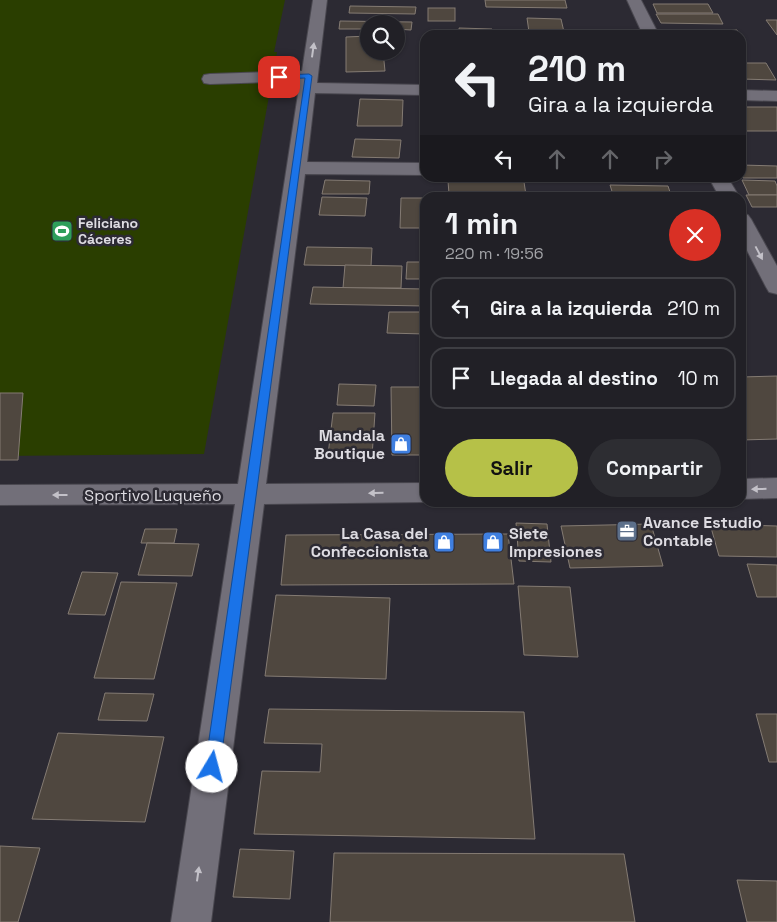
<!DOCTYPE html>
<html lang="es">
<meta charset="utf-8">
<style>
:root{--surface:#212026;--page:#2d2d32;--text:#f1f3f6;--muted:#a2a3a7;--line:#3e3e43;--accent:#b6c148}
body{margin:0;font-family:"Space Grotesk",sans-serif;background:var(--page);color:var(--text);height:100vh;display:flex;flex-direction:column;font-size:19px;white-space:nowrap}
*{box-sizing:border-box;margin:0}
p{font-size:16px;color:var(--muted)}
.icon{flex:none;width:28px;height:28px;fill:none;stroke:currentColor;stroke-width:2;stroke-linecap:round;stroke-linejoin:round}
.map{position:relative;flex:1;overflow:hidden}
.sheet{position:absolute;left:420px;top:192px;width:326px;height:315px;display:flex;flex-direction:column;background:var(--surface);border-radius:15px;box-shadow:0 1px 4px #0004,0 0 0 1px var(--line)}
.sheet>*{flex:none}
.top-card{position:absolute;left:420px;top:30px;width:326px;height:152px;border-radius:15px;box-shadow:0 1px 4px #0004,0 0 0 1px var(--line);background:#212026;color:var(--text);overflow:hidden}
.fabs{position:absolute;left:360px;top:15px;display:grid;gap:10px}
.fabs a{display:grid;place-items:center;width:45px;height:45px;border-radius:50%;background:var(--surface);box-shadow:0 1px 4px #0004,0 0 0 1px var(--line);font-size:25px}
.pin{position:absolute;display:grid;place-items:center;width:42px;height:42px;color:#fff;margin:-21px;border-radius:10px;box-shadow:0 2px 8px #0006}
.me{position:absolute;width:55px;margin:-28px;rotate:8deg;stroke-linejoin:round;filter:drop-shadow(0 0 4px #0008)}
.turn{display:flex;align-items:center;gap:18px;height:105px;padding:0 25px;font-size:22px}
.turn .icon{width:65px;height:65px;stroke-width:2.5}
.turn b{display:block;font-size:35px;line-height:42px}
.lanes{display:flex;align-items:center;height:48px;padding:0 25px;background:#0003;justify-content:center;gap:25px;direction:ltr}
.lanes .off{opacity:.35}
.round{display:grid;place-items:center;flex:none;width:52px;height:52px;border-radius:26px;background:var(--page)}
.head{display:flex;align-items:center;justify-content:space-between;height:85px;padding:0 25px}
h1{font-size:30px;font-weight:800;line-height:38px}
.button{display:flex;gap:10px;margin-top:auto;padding:10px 25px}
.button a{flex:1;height:58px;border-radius:30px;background:var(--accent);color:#111;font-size:20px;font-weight:800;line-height:58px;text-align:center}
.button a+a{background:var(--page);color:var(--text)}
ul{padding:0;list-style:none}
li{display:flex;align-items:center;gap:15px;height:62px;margin:0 10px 8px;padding:0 15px;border:2px solid var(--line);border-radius:15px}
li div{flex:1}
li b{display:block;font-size:19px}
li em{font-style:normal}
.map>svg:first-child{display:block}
.green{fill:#2a3e00}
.building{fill:#4f473f;stroke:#847b73}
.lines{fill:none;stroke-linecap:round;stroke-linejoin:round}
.minor-casing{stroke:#49474f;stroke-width:2}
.minor{fill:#726f79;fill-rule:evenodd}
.oneway{fill:#c3c1c8}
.route{fill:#1a73e8;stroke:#114b97}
.labels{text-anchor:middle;stroke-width:5;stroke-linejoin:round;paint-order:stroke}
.far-poi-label{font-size:14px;font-weight:bold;fill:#dedce2;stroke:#2c2a33;text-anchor:start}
.poi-label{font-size:16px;font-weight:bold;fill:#dedce2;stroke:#2c2a33;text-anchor:end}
.street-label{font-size:16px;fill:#dedce2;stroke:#2c2a33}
</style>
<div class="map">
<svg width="777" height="922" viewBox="0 0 777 922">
<rect width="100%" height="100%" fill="#2c2a33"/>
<polygon class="green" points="0,0 285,0 274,52 277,52 204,454 0,456"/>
<g class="building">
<polygon points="485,0 565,0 567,8 486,7"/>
<polygon points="653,4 708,4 713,13 657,13"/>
<polygon points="350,6 416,7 415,14 349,13"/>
<rect x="428" y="8" width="27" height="13"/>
<polygon points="656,14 718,14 723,24 661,23"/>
<polygon points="527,18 561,19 564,32 529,32"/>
<polygon points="766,20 777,20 777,35"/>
<polygon points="340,21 412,22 411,30 396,29 396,24 369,24 369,29 339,29"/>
<polygon points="459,28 492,29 493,35 460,35"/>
<polygon points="676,30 737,30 740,35 679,35"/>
<polygon points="369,36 369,51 383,51 385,71 346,72 346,37"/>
<polygon points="741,63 766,63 776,80 741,79"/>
<polygon points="360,99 403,100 402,126 357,126"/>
<rect x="741" y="107" width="36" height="24"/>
<polygon points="355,139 401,140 399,158 352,157"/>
<polygon points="741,165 777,166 777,178 743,178"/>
<polygon points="325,180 370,181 369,194 322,194"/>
<polygon points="742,180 775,181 777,186 777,195 749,195"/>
<polygon points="448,181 524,182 526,195 449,194"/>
<polygon points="610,185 668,186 672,198 614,198"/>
<polygon points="746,195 777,195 777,207 752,207"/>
<polygon points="530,196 577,196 578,198 530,198"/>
<polygon points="322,197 367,198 365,216 319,215"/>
<polygon points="401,198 425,198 424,228 400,228"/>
<polygon points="307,247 372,248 371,266 304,265"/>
<polygon points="407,262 425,262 425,279 406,279"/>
<polygon points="345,265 402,266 401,288 343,288"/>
<polygon points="313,287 425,289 425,306 310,304"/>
<polygon points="389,312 425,312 425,334 387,333"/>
<polygon points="777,376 777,439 741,440 741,377"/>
<polygon points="339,384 376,385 374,406 337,405"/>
<polygon points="391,387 425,387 425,455 392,455"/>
<polygon points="0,393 23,393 18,460 0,460"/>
<polygon points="333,413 375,413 372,456 328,455"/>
<polygon points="516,523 547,524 551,562 519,561"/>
<polygon points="651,524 663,566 570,568 561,526"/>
<polygon points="710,524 777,526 777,557 719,556"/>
<polygon points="145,529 177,529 174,543 141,543"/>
<polygon points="508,534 514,584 281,585 286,535"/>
<polygon points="147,543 199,544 192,576 138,575"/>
<polygon points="747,564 777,565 777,597 757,597"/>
<polygon points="82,572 118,573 105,615 68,614"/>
<polygon points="121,582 177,583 154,679 94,678"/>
<polygon points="518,586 570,587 578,657 524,655"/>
<polygon points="276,595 390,598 386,679 265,676"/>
<polygon points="105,693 154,694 147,721 98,720"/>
<polygon points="269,709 524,712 535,839 254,834 262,771 320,772 322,744 264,743"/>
<polygon points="756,714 777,714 777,762 769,762"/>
<polygon points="58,733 164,737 145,822 32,819"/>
<polygon points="0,846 40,848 18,922 0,922"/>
<polygon points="240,849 294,851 290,899 233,897"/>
<polygon points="334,853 624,854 635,922 330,922"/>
<polygon points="737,880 777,881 777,922 747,922"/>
</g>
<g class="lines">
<g class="minor-casing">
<g id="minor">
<polygon points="313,0 327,0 317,83 425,85 425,95 315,93 307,162 425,163 425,175 305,174 266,484 425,483 425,502 427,502 264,504 211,922 171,922 235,504 0,505 0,485 238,484 300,81 210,84 204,83 202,79 204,75 210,74 302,71"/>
<polygon points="627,0 641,0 659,35 643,35"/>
<polygon points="741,90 777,91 777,101 741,100"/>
<polygon points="709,178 728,178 740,198 720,198"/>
<polygon points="741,213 748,215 751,219 777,266 777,294 769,292 766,287 741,239"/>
<polygon points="777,478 777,498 741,499 741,479"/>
</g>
</g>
<use href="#minor" class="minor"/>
</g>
<defs><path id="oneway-solid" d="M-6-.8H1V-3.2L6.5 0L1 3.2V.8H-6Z" transform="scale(1.25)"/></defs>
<g class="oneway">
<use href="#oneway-solid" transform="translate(313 50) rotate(-82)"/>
<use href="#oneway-solid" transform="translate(759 253) rotate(62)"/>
<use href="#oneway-solid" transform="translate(759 489) rotate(179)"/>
<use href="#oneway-solid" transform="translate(376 493) rotate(179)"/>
<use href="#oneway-solid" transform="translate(60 495) rotate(180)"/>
<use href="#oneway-solid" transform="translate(198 874) rotate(-82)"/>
</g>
<polygon class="route" points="309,74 312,76 220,767 218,771 212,773 207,771 205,767 305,78 279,79 276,77 279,75"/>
<defs>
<g id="stadium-square" transform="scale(1.125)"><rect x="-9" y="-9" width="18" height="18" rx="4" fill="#2e9e5b" stroke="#2c2a33"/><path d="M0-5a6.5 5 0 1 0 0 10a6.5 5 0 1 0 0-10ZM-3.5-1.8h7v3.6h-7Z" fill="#fff"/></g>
<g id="shop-square" transform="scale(1.125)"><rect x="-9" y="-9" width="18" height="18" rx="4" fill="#3f7fe0" stroke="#2c2a33"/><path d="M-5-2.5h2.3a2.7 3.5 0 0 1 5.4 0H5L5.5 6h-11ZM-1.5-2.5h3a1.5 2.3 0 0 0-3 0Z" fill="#fff"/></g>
<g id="office-square" transform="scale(1.125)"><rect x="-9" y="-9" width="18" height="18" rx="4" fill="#5c6f8a" stroke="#2c2a33"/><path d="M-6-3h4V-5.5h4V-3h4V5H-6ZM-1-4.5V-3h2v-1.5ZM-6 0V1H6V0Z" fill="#fff"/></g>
</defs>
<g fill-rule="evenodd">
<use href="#stadium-square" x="62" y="231"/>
<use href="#shop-square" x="401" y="444"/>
<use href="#office-square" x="627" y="531"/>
<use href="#shop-square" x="444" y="542"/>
<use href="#shop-square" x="493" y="542"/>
</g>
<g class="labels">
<g class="far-poi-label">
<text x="78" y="228">Feliciano<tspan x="78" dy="16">Cáceres</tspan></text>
</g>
<g class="poi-label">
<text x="385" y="441">Mandala<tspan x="385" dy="18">Boutique</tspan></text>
<text x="643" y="528" text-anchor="start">Avance Estudio<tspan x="643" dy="18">Contable</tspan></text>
<text x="428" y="539">La Casa del<tspan x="428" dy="18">Confeccionista</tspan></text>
<text x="509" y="539" text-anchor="start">Siete<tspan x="509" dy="18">Impresiones</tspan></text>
</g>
<g class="street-label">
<text x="153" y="501">Sportivo Luqueño</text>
</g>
</g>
</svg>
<div class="fabs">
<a><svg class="icon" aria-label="search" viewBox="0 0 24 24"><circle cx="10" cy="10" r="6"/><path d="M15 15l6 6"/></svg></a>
</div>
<div class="pin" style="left:279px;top:77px;background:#d93025"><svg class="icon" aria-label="arrive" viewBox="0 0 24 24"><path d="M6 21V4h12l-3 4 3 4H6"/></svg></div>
<svg class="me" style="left:212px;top:767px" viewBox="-20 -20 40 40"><circle r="19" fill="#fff"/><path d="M0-13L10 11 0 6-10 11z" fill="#1a73e8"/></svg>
<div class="top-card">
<div class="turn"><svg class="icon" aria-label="left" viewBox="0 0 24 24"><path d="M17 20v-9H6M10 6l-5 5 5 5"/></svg><div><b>210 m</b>Gira a la izquierda</div></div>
<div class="lanes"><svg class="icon" aria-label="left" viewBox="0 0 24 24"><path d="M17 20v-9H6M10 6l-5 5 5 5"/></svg><svg class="icon off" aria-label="ahead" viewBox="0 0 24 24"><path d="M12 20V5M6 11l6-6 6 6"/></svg><svg class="icon off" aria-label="ahead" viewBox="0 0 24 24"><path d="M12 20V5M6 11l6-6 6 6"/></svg><svg class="icon off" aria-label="right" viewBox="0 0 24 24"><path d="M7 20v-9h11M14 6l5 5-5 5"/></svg></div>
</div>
<section class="sheet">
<div class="head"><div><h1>1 min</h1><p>220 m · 19:56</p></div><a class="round" style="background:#d93025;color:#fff"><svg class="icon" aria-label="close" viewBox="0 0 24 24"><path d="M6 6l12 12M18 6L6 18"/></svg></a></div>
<ul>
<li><svg class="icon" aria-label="left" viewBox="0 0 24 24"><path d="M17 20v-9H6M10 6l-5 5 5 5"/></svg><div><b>Gira a la izquierda</b></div><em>210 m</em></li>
<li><svg class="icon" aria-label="arrive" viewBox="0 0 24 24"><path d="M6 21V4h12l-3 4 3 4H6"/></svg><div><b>Llegada al destino</b></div><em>10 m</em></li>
</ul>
<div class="button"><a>Salir</a><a>Compartir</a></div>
</section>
</div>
